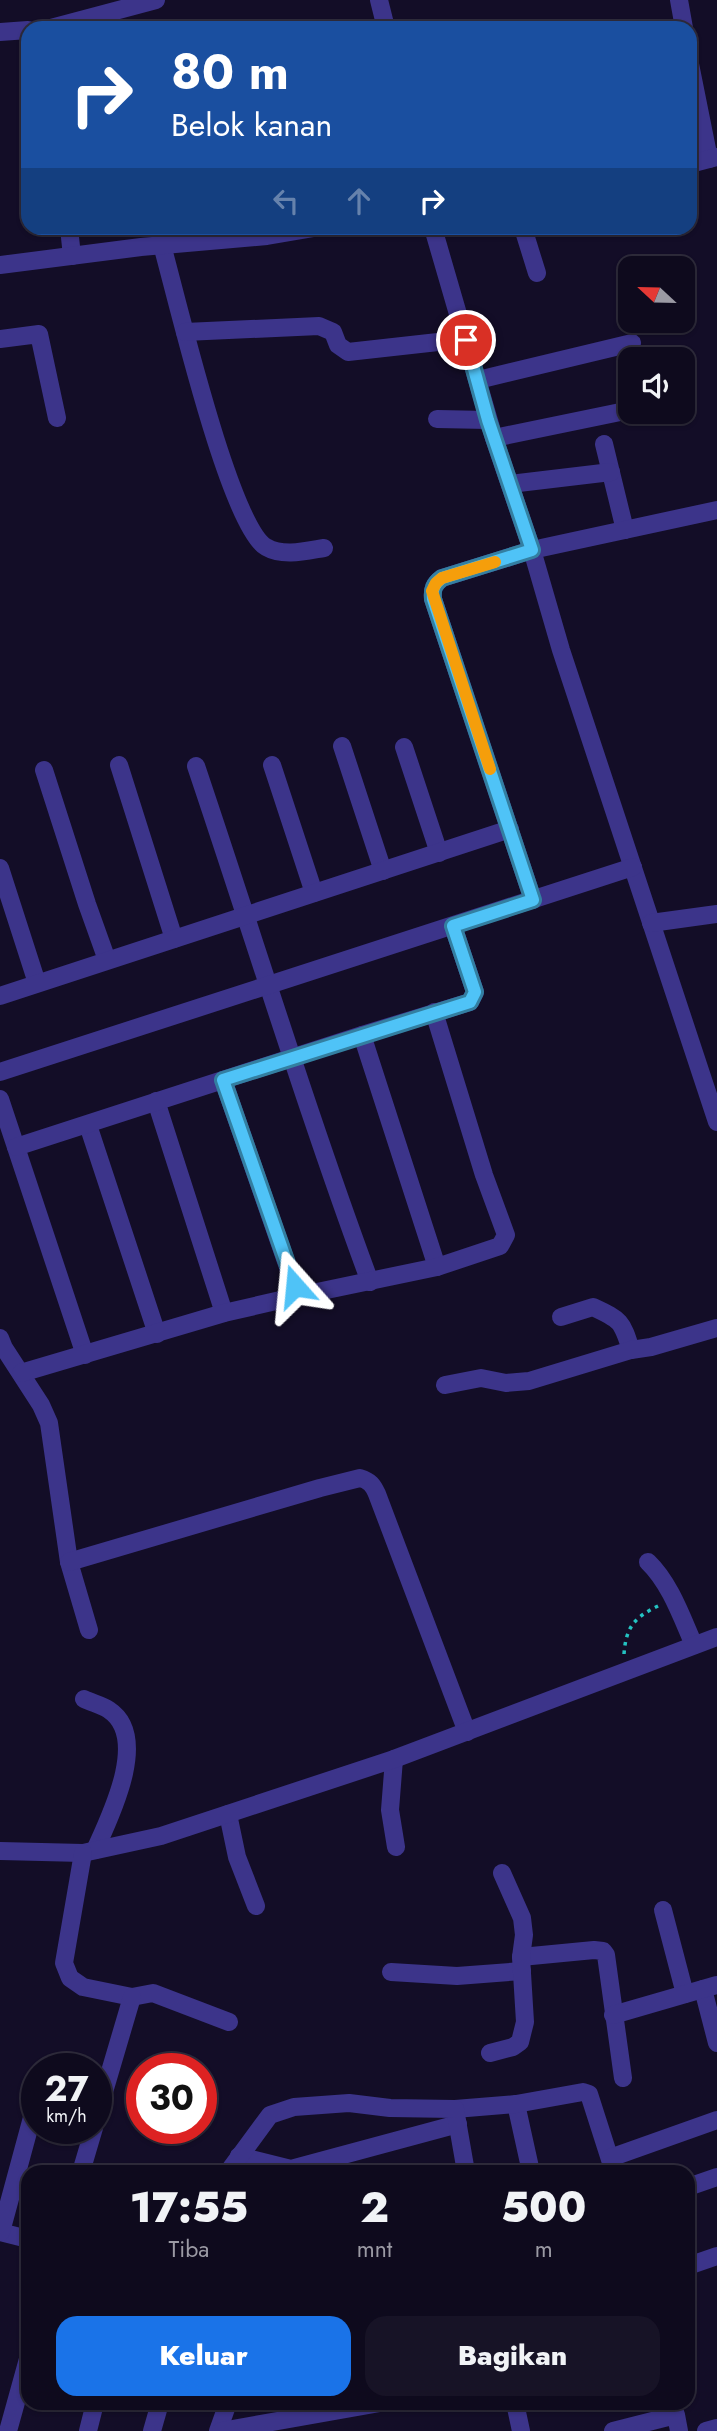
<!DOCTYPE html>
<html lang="id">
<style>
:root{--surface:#0e0a1d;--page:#171326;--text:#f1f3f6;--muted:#9b9aa4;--line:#2e2b3b;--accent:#1a73e8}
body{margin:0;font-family:Jost,sans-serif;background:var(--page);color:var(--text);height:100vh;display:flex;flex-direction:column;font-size:26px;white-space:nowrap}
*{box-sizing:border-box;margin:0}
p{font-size:23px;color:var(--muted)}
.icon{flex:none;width:38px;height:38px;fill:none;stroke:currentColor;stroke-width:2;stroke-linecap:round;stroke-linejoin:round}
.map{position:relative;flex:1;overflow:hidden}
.side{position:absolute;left:21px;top:2165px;width:674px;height:245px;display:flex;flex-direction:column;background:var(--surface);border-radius:21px;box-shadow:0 2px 5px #0004,0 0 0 2px var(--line)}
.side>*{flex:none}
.top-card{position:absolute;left:21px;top:21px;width:676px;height:214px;border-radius:21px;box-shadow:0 2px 5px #0004,0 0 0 2px var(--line);background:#1a4fa0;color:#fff;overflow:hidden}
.needle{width:46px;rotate:292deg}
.controls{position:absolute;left:618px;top:256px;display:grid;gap:14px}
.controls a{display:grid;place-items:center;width:77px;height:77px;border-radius:14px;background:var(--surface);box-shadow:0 2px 5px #0004,0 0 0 2px var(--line);font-size:35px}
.speed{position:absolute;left:21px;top:2053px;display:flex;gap:14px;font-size:35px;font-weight:700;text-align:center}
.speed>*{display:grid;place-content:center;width:91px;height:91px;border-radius:50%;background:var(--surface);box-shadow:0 2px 5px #0004,0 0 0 2px var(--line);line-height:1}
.speed small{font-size:18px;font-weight:400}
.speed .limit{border:10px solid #d22;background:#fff;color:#111}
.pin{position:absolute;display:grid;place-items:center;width:60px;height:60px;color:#fff;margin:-30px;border:4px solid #fff;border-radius:50%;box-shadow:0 2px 7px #0007}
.me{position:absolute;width:77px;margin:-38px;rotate:342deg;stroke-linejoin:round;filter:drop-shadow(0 0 5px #0008)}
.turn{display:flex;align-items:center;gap:24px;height:147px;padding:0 35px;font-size:32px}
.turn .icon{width:91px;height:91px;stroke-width:2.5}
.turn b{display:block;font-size:49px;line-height:60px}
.lanes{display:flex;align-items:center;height:66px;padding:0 35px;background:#0003;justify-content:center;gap:35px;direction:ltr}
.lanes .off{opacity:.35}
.eta{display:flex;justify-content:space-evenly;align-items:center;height:119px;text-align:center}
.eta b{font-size:42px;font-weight:800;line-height:49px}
.button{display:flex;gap:14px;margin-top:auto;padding:14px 35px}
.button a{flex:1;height:80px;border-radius:21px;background:var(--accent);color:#fff;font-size:28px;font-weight:800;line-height:80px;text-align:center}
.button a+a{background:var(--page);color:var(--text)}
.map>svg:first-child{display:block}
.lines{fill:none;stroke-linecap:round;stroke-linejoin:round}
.path{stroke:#24c2c2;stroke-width:3.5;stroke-dasharray:3.5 5;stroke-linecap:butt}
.minor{stroke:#3c348a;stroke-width:18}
.route-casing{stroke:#337fa1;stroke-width:18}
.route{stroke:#4fc3f7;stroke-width:12}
.slow{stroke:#f59e0b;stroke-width:12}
</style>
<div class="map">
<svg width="717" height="2431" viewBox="0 0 717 2431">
<rect width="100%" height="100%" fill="#130d27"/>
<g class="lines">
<path class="path" d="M624 1654C626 1626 635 1617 660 1605"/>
<g class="minor">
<polyline points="379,0 386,28"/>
<polyline points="679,0 684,28"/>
<polyline points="51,28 156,0"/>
<polyline points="0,32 28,30"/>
<polyline points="690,64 709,159"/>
<polyline points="690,164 717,157"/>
<polyline points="69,228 72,256"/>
<polyline points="433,228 494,438 532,550 561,650 717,1122"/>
<polyline points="523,228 537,273"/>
<path d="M162 245C176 295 230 527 266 547 283 557 306 551 324 548"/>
<polyline points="0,265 141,247 267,236 314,228"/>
<polyline points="185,332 319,326 333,332 338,345 348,352 465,339"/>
<polyline points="0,339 39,334 57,418"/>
<polyline points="478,380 632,343"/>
<polyline points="437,419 488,420"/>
<polyline points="494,438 630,410"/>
<polyline points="604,444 625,530"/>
<polyline points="510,484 611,472"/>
<polyline points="342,746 383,871"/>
<polyline points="404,747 439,853"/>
<polyline points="119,765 174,939"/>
<polyline points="272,765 314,893"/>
<path d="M196 766C254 938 307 1112 370 1282"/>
<polyline points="44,770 87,904 107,960"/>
<polyline points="0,868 37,983"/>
<path d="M533 900 433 599C432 589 434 584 442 578L532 550 717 510"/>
<polyline points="651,923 717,914"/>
<polyline points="0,996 510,829"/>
<polyline points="362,1035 437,1267"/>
<polyline points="0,1072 633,867"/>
<polyline points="223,1080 298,1296 437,1267 500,1246 506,1235 484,1175 434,1012"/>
<polyline points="0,1099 85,1355"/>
<polyline points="156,1101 224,1313"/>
<polyline points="88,1125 157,1334"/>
<polyline points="16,1147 362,1035 470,1002 475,992 453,926"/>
<path d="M561 1317 593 1307C621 1320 622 1321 631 1350"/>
<polyline points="0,1338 4,1348 41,1405 49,1423 69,1562 89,1630"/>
<polyline points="21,1373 224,1313 298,1296"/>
<polyline points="445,1385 481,1378 506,1383 529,1381 631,1350 651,1347 717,1328"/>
<path d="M69 1562 320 1488 360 1478C370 1481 373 1485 377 1494L467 1732"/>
<path d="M648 1562C670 1583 682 1618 694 1645"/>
<path d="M84 1699C92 1703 102 1705 109 1710 150 1737 110 1817 95 1850"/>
<polyline points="394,1759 390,1810 396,1847"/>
<polyline points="228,1814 237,1857 256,1906"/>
<polyline points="0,1851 83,1853 161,1836 394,1759 717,1637"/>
<polyline points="83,1853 64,1963 70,1978 83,1987 132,1997 153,1993 229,2022"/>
<polyline points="663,1910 685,1994"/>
<polyline points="521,1957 594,1950 603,1951 606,1955 623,2078"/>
<polyline points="391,1972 457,1976 522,1971"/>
<polyline points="703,1989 717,2043"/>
<polyline points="613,2015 717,1985"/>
<polyline points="490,2053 513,2047 520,2042 525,2022 521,1957 524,1935 522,1918 502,1873"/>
<polyline points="516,2104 531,2172"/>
<polyline points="455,2109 516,2104 583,2092 589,2094 614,2172"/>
<polyline points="96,2119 132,1997"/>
<polyline points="239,2156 291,2169 458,2124"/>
<polyline points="610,2158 717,2120"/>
<polyline points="81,2172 94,2128"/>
<polyline points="228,2172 270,2115 294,2107 349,2103 390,2108 455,2109 466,2172"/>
<polyline points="688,2187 717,2177"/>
<polyline points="0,2232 28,2239"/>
<polyline points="1,2232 37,2099"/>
<polyline points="688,2266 717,2256"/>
<polyline points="515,2403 521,2431"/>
<polyline points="8,2431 28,2359"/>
<polyline points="88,2431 95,2403"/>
<polyline points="152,2431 160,2403"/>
<polyline points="218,2431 228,2403"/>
<polyline points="221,2431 380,2403"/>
<polyline points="613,2431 676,2415 679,2431"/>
<polyline points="706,2431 717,2428"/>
</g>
</g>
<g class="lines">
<g class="route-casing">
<path id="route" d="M295 1286 223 1080 470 1002 475 992 453 926 533 900 433 599C432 589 434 584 442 578L532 550 488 420 466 340"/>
</g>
<use href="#route" class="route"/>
<polyline class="slow" points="490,769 432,591 436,583 442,578 495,562"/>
</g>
</svg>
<div class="controls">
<a><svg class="needle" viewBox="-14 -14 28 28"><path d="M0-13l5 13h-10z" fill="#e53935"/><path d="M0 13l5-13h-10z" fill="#9b9aa4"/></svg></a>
<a><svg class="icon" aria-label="sound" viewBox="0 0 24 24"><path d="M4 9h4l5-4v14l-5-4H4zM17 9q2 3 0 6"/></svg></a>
</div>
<div class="speed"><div>27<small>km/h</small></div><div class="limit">30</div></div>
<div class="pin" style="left:466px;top:340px;background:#d93025"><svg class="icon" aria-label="arrive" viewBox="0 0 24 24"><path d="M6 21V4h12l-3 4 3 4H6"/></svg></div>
<svg class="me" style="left:295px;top:1286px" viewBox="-20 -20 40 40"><path d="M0-17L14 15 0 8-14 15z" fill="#4fc3f7" stroke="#fff" stroke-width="4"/></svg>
<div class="top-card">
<div class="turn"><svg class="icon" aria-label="right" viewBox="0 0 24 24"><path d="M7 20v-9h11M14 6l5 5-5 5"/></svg><div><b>80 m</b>Belok kanan</div></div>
<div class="lanes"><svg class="icon off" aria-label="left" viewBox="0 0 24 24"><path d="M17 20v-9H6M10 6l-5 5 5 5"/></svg><svg class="icon off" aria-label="ahead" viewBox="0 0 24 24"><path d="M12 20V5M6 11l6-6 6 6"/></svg><svg class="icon" aria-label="right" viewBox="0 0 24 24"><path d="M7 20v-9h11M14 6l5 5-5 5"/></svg></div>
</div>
<section class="side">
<div class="eta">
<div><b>17:55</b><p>Tiba</p></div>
<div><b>2</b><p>mnt</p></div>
<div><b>500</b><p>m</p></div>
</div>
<div class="button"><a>Keluar</a><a>Bagikan</a></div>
</section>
</div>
